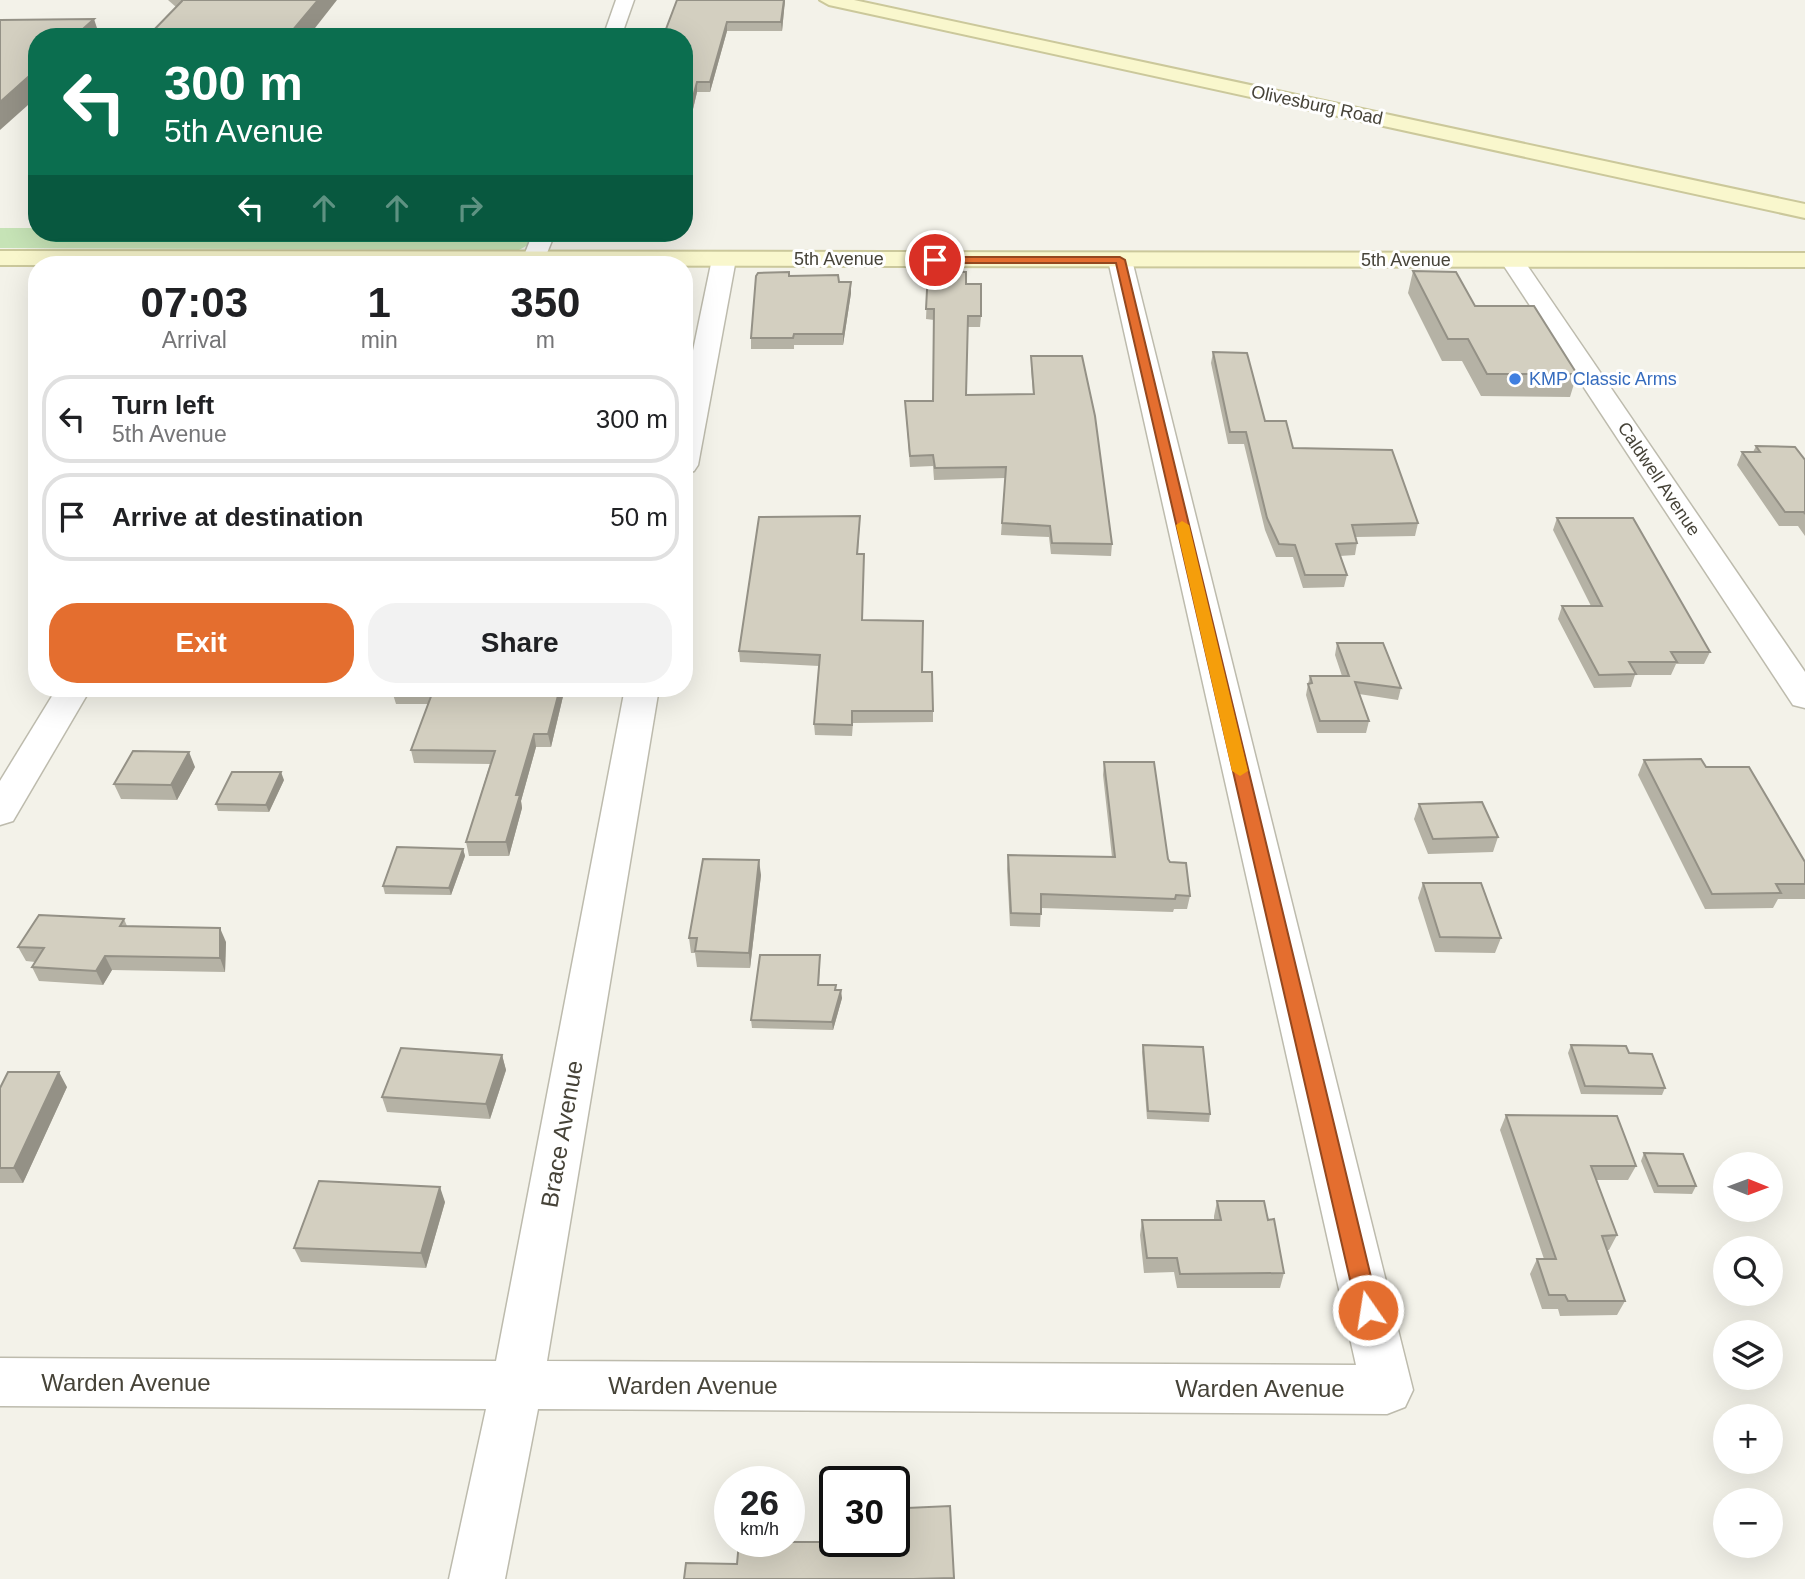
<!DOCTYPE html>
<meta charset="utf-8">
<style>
:root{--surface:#fff;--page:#f2f2f2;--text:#202124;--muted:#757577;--line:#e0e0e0;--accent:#e46e2f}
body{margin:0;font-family:Arial,sans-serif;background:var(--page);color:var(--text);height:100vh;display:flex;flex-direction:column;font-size:26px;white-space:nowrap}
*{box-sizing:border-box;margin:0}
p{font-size:23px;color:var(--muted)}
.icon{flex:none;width:38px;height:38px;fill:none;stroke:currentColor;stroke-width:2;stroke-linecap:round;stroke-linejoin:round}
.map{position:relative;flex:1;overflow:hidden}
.side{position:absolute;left:28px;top:256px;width:665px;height:441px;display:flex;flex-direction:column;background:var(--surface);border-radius:28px;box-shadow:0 7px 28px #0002}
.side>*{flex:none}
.banner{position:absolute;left:28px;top:28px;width:665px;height:214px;border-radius:28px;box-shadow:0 7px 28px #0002;background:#0b6e4f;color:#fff;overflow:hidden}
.needle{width:46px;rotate:91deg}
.controls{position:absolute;left:1713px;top:1152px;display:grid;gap:14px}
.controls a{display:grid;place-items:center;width:70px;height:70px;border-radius:50%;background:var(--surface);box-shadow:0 7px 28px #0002;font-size:35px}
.speed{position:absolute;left:714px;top:1466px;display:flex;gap:14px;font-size:35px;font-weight:700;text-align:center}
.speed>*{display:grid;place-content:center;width:91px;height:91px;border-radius:50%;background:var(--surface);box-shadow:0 7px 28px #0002;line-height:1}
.speed small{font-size:18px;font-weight:400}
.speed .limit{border:4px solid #111;border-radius:10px;background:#fff;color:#111}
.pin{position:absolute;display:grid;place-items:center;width:60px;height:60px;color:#fff;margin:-30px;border:4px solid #fff;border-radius:50%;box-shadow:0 2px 7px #0007}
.me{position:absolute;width:77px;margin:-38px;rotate:347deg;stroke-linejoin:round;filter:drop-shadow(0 0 5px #0008)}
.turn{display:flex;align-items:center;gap:24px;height:147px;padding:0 21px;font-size:32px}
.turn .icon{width:91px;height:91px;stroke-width:2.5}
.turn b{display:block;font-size:49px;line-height:60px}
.lanes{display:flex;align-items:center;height:66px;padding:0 21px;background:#0003;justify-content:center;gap:35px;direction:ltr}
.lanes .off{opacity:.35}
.eta{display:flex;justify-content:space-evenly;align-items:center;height:119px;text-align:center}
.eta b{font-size:42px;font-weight:800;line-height:49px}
.action{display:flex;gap:14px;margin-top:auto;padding:14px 21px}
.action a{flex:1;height:80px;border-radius:28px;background:var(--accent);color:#fff;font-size:28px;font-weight:800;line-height:80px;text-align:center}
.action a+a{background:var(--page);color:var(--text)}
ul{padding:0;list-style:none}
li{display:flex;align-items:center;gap:21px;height:88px;margin:0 14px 10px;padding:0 7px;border:4px solid var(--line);border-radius:28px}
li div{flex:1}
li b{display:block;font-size:26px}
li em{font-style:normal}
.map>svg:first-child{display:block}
.green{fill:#c6e3b6}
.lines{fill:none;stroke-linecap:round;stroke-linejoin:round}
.street-casing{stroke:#bdbbad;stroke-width:3}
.secondary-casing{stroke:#cbc89b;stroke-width:4}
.street{fill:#fff;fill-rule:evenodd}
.secondary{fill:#f9f7cd;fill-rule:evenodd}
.wall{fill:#b5b2a5}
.shaded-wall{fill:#949186}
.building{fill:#d3cfc0;stroke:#949186;stroke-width:2}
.route{fill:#e46e2f;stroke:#94481f;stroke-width:2}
.slow{fill:#f59e0b}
.shop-dot{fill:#3f7fe0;stroke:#fff;stroke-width:2.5}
.labels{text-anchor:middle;stroke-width:6;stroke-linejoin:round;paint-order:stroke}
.far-street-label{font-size:18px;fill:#464338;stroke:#fff}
.far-shop-label{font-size:18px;fill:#366cbe;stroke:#fff;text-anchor:start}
.near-street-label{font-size:24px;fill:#464338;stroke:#fff}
</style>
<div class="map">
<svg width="1805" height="1579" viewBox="0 0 1805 1579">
<rect width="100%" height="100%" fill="#f3f2e9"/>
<polygon class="green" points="0,228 37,228 37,233 532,233 528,245 519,250 0,248"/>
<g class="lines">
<g class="street-casing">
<g id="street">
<polygon points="616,0 634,0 621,37 603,37"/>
<polygon points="533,233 555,233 543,263 527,263 523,258"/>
<polygon points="724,252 732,254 736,259 698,465 694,471 684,474 684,394 712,259 716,254"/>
<polygon points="1120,253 1128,255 1132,260 1413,1390 1405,1407 1387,1414 538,1409 505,1579 449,1579 486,1409 0,1406 0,1358 496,1361 625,688 659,688 547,1361 1356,1365 1108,260 1112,255"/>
<polygon points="1512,253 1520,255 1805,672 1805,708 1793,705 1500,260 1504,255"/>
<polygon points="57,688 91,688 13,821 0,825 0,781"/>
</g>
</g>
<g class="secondary-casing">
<g id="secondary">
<polygon points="820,0 854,0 1805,204 1805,218 829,5"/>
<polygon points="0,251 1805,253 1805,267 0,265"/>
</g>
</g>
<use href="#street" class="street"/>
<use href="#secondary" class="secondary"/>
</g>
<g class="wall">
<polygon points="168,0 337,0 176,7"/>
<polygon points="677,0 785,0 782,31 727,31 710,92 697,92 689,126 684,126 684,37"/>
<polygon points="928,271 966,284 981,316 980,327 967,327 966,395 1033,394 1031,367 1031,356 1112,544 1111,556 1051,554 1049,537 1001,535 1005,478 934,480 933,466 910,467 905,401 933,401 934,320 926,319"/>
<polygon points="1413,271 1475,306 1577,374 1570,397 1481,396 1462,361 1442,361 1408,293"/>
<polygon points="789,276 839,282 851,293 843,345 794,345 794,349 751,349 751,338"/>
<polygon points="1213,352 1265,421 1293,448 1418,523 1415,536 1356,537 1357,543 1355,555 1340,556 1347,575 1344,587 1303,588 1293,557 1276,557 1265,530 1244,444 1228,444 1211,363"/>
<polygon points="1756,446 1805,460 1805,536 1798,526 1779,526 1737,465 1742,452 1753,452"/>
<polygon points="860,516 858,554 864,565 862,620 922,672 933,711 933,722 853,723 852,736 815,735 814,724 819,666 740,662 739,651"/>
<polygon points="1557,518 1710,652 1704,664 1676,664 1671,675 1635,675 1631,687 1594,688 1558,619 1562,606 1591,606 1553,530"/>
<polygon points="1337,643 1401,688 1398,700 1359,694 1369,721 1366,733 1317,733 1306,695 1308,684 1310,676 1342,676 1335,655"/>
<polygon points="393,688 565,688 551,747 536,747 521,801 522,808 509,856 469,856 466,842 490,764 414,763 411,750 428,704 396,704 392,691"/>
<polygon points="1644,760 1706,767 1805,862 1805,899 1778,899 1773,908 1705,909 1638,775"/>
<polygon points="1104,762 1168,859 1190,896 1187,909 1174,909 1173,912 1041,908 1040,927 1010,926 1007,869 1008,855 1112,857 1103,775"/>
<polygon points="195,767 177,800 121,799 114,784"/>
<polygon points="284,780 269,812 218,811 216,804"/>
<polygon points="1419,804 1498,837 1493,852 1428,854 1414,819"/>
<polygon points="463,849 465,856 451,895 385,894 383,886"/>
<polygon points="761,875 750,968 697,967 695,953 691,953 689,938"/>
<polygon points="1423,883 1501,938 1495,953 1435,952 1418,898"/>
<polygon points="124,919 127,926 226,942 225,972 112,970 103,985 39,981 32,967 35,962 26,961 18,947"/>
<polygon points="820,955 819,985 836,990 842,998 833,1030 752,1028 751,1020"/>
<polygon points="1143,1045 1210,1114 1209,1122 1147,1119 1142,1052"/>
<polygon points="1571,1045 1629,1053 1665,1088 1662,1095 1581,1094 1568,1053"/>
<polygon points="502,1055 506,1070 490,1119 387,1112 382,1097"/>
<polygon points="67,1087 23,1183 0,1183 0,1088"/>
<polygon points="1506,1115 1636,1166 1628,1180 1596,1180 1617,1235 1609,1250 1607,1250 1625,1301 1617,1315 1560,1316 1558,1309 1542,1309 1530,1274 1537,1259 1544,1259 1500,1130"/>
<polygon points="1644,1153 1696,1186 1692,1194 1654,1193 1641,1161"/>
<polygon points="1217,1201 1268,1220 1284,1273 1280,1288 1177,1288 1174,1272 1144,1273 1140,1235 1142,1220 1214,1220 1214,1216"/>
<polygon points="445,1202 426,1268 301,1262 294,1248"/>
</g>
<g class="shaded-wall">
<polygon points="318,0 337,0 308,37 287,37"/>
<polygon points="784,0 785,0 782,31 781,22"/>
<polygon points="94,19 100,37 74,37"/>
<polygon points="727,22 727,31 710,92 710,82"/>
<polygon points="37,69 37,97 0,130 0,102"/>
<polygon points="697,82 697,92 689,126 688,116"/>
<polygon points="851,282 851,293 843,345 843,334"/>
<polygon points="560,688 565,688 551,747 548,734"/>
<polygon points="534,734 536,747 521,801 522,808 509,856 506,842 516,795"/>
<polygon points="189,752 195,767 177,800 171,785"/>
<polygon points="281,772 284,780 269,812 266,805"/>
<polygon points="463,849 465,856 451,895 449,888"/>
<polygon points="759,860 761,875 750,968 749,953"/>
<polygon points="220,928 226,942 225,972 220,958"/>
<polygon points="105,956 112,970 103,985 96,971"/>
<polygon points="841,990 842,998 833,1030 832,1022"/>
<polygon points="502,1055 506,1070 490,1119 486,1104"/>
<polygon points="59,1072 67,1087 23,1183 14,1168"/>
<polygon points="440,1187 445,1202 426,1268 421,1253"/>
</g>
<g class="building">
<polygon points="182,0 318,0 287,37 147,37 182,1"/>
<polygon points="677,0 784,0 781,22 727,22 710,82 697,82 688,116 684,117 684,37 663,37"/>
<polygon points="94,19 74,37 37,37 37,69 0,102 0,20"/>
<polygon points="928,271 966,272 966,284 981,284 981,316 968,316 966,395 1034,394 1031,356 1082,356 1095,416 1112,544 1052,543 1050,526 1002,523 1006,467 935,468 933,455 910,456 905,401 933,401 934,309 926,309"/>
<polygon points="1413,271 1456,272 1475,306 1534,306 1577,374 1487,374 1468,339 1448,339"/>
<polygon points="789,272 789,276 838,275 839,282 851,282 843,334 794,334 793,338 751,338 756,276 758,273"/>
<polygon points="1213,352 1247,353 1265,421 1286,421 1293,448 1392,450 1418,523 1352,525 1357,543 1336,544 1347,575 1305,575 1295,545 1279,544 1267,518 1246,432 1230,432"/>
<polygon points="1756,446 1795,447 1805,460 1805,514 1804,512 1785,512 1742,452 1760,452"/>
<polygon points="860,516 857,554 864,554 862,620 923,621 922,672 932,672 933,711 852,711 852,725 814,724 820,655 739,651 759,517"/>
<polygon points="1557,518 1633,518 1710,652 1671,652 1677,662 1629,662 1636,674 1599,675 1562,606 1602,606"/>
<polygon points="1337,643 1383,643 1401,688 1355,682 1369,721 1320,721 1308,684 1312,683 1310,676 1349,676"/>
<polygon points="393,688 560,688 548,734 534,734 516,795 520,795 506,842 466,842 495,751 411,750 433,691 392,691"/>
<polygon points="133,751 189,752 171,785 114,784"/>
<polygon points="1701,759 1706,767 1749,767 1805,862 1805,884 1776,884 1781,893 1712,894 1644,760"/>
<polygon points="1104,762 1154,762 1168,859 1170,862 1186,863 1190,896 1176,895 1175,899 1041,894 1041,914 1011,913 1008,855 1115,857"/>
<polygon points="232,772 281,772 266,805 216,804"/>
<polygon points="1482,802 1498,837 1433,839 1419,804"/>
<polygon points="397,847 463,849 449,888 383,886"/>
<polygon points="703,859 759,860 749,953 695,951 697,938 689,938"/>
<polygon points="1423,883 1481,883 1501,938 1440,937"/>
<polygon points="39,915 124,919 120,926 220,928 220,958 105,956 96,971 32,967 44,948 18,947"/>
<polygon points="760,955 820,955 818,985 836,985 835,990 841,990 832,1022 751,1020"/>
<polygon points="1143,1045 1203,1047 1210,1114 1148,1111"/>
<polygon points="1571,1045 1626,1046 1629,1053 1652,1054 1665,1088 1585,1086"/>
<polygon points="401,1048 502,1055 486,1104 382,1097"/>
<polygon points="8,1072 59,1072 14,1168 0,1168 0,1088"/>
<polygon points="1506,1115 1617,1116 1636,1166 1591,1166 1617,1235 1602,1236 1625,1301 1568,1301 1565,1295 1549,1295 1537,1259 1556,1259"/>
<polygon points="1644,1153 1683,1154 1696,1186 1658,1186"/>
<polygon points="319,1181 440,1187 421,1253 294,1248"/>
<polygon points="1217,1201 1264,1201 1268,1220 1274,1219 1284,1273 1180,1274 1177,1258 1147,1258 1142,1220 1221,1220"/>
<polygon points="894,1485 907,1485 907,1508 950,1506 954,1578 913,1579 684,1579 686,1563 737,1564 739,1542 894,1542"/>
</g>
<polygon class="route" points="1120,257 1125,260 1379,1310 1375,1317 1368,1320 1360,1317 1357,1310 1116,263 935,263 930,260 935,257"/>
<polygon class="slow" points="1182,521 1189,525 1248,771 1240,776 1232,771 1176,525"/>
<circle class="shop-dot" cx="1515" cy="379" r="7"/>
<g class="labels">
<g class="far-street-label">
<text transform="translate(1317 105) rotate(12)" y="6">Olivesburg Road</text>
<text x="839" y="265">5th Avenue</text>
<text x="1406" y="266">5th Avenue</text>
<text transform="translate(1659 479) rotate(56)" y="6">Caldwell Avenue</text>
</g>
<g class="far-shop-label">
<text x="1529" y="385">KMP Classic Arms</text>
</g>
<g class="near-street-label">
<text transform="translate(562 1134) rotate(-80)" y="8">Brace Avenue</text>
<text x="126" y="1391">Warden Avenue</text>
<text x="693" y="1394">Warden Avenue</text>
<text x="1260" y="1397">Warden Avenue</text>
</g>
</g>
</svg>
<div class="controls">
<a><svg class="needle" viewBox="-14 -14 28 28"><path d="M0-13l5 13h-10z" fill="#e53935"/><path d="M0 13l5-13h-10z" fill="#757577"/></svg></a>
<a><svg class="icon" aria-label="search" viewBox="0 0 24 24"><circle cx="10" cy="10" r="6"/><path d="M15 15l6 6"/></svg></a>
<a><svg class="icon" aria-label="layers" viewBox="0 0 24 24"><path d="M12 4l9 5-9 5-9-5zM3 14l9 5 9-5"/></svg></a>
<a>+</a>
<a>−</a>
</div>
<div class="speed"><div>26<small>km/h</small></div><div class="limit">30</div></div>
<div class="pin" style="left:935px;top:260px;background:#d93025"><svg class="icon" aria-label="arrive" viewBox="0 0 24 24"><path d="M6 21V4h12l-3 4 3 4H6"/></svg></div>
<svg class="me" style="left:1368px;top:1310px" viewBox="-20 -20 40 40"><circle r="17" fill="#e46e2f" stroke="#fff" stroke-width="3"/><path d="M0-11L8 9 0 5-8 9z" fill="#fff"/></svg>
<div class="banner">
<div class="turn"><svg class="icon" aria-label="left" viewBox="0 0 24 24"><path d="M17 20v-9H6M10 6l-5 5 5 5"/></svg><div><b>300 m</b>5th Avenue</div></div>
<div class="lanes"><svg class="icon" aria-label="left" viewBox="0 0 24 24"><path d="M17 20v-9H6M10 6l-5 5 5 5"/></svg><svg class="icon off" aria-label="ahead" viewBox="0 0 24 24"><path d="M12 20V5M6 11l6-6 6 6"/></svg><svg class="icon off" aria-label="ahead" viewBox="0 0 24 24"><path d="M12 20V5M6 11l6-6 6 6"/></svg><svg class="icon off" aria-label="right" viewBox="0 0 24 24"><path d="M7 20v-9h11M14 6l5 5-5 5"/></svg></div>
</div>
<section class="side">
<div class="eta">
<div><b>07:03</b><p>Arrival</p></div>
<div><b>1</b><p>min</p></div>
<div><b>350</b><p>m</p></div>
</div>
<ul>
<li><svg class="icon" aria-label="left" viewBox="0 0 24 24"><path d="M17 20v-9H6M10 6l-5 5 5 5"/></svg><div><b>Turn left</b><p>5th Avenue</p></div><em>300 m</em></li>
<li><svg class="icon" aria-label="arrive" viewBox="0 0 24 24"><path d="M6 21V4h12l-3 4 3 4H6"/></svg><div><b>Arrive at destination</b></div><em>50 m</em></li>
</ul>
<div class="action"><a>Exit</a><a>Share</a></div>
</section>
</div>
